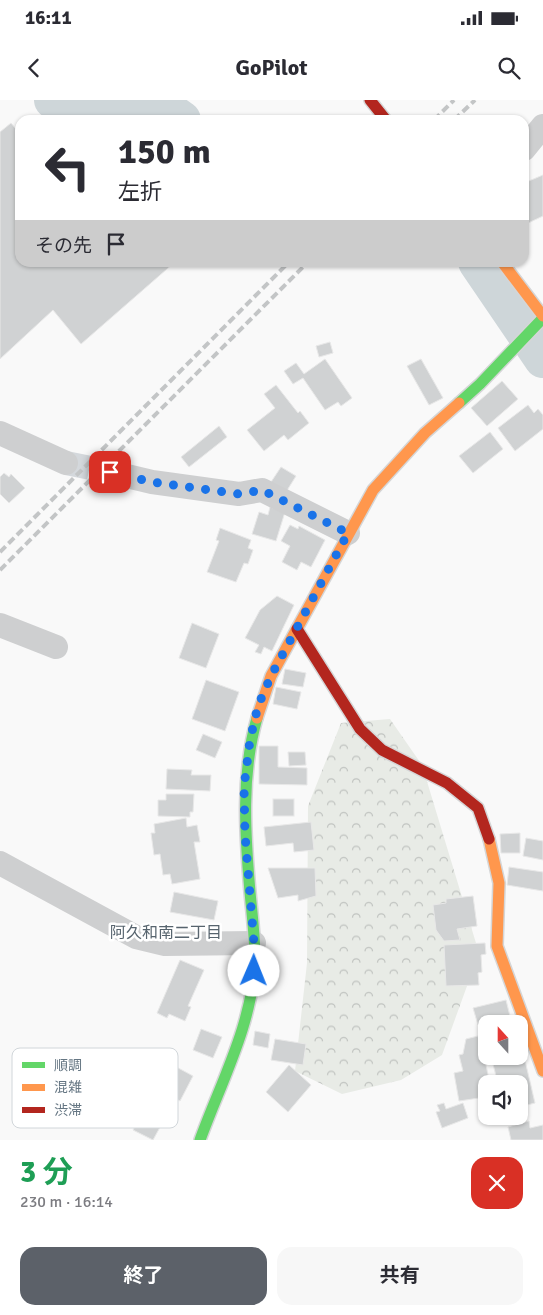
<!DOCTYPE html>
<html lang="ja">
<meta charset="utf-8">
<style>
:root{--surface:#fff;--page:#f7f7f7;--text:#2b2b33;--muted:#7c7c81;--accent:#5c6169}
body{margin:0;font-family:Signika,"Noto Sans JP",sans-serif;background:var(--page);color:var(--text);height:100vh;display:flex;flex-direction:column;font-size:19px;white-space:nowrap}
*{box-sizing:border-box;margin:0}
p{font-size:16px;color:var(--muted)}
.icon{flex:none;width:28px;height:28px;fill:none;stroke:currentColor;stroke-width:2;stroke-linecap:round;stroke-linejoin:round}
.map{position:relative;height:1040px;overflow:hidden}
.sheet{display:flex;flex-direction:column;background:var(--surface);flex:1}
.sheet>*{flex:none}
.top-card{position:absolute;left:15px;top:15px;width:514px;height:152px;border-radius:15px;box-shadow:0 1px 4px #0004;background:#fff;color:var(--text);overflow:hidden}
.needle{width:32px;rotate:339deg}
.controls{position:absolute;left:478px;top:915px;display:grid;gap:10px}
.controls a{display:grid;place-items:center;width:50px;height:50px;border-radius:10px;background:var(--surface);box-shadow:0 1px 4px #0004;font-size:25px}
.pin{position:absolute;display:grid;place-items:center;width:42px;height:42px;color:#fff;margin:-21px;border-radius:10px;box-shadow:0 2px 8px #0006}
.me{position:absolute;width:55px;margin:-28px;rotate:1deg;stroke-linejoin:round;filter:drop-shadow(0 0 4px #0008)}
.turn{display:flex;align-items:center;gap:18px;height:105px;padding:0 20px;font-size:22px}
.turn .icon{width:65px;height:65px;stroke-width:2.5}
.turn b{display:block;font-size:35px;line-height:42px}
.then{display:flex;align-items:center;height:48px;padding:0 20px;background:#0003;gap:10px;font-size:19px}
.round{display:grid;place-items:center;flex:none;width:52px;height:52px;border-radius:15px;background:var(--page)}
.headline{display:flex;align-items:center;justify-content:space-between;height:85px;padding:0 20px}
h1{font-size:30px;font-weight:700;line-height:38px;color:#1e9e55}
.button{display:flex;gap:10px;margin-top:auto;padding:10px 20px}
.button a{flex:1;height:58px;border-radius:15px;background:var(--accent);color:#fff;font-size:20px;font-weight:700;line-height:58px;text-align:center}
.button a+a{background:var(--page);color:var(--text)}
.status{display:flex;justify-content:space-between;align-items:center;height:35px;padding:0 25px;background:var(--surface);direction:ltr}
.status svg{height:14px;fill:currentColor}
header{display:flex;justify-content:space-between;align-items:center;height:65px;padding:0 20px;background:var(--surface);font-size:22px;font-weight:700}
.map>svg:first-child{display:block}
.forest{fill:url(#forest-crowns)}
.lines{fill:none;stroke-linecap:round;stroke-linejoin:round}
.river{stroke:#ced6d9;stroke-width:38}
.building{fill:#d0d2d3;stroke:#e8e8e8}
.street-tunnel{stroke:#d4d8dc;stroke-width:24;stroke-dasharray:24 12;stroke-linecap:butt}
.fast-casing{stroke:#d5d6d7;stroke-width:14}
.slow-casing{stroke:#d5d6d7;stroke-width:14}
.jam-casing{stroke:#d5d6d7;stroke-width:14}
.street{stroke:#cecfd0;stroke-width:24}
.fast{stroke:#63d668;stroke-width:11}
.slow{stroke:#ff974d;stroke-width:11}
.jam{stroke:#b3261e;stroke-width:11}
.rail{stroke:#c3c5c6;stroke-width:4;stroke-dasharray:8 4;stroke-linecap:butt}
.route{stroke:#1a73e8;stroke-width:9;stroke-dasharray:0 16.2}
.labels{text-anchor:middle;stroke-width:5;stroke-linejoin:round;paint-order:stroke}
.neighbourhood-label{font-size:16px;fill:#57646e;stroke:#fff}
.key{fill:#fff;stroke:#d1d6da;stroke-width:1}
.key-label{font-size:14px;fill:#657683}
</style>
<div class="status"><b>16:11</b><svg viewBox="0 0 49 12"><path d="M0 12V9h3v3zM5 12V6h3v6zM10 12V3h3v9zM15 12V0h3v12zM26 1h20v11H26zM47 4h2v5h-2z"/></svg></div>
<header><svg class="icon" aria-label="back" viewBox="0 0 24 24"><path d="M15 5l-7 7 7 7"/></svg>GoPilot<svg class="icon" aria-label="search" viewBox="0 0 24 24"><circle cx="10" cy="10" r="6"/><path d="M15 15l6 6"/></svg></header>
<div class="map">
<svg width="543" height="1040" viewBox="0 0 543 1040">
<defs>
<pattern id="forest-crowns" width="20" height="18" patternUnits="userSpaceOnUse" patternTransform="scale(1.25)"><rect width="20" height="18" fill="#e8ebe6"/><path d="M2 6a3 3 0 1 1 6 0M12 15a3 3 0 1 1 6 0" fill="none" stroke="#c0c3c0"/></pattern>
</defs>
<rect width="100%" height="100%" fill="#f9f9f9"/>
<polygon class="forest" points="390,619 422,665 479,853 442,955 401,980 342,994 295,971 307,863 308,706 341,623"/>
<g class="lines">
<g class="river">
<path d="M53 0C91 22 133 16 175 15L182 20"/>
<polyline points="477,162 543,259"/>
</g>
</g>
<g class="building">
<polygon points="11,23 20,34 20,162 175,162 81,244 53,210 0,259 0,32"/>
<polygon points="543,75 543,116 524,125 524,83"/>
<polygon points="330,242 333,253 319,257 316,246"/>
<polygon points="325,259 352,298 341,306 338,302 325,310 303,278 293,284 284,271 296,263 304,274"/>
<polygon points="421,259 443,298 429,305 407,266"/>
<polygon points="502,281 518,299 487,326 471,308"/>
<polygon points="276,285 298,313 300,311 309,323 288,340 284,335 264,351 247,330 275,308 264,294"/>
<polygon points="528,305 534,313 538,309 543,315 543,329 515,351 498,328"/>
<polygon points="219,326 227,337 189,367 181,357"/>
<polygon points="490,332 503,349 473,373 459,356"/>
<polygon points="281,367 296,376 286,392 271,382"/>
<polygon points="4,373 9,377 11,374 25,388 9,403 0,394 0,377"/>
<polygon points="270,407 285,412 276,441 252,434 259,412 268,415"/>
<polygon points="290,425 298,429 299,426 325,440 311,467 301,462 297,470 282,462 290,446 281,441"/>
<polygon points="220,428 251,440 248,448 253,450 248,464 244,463 236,482 207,472 219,441 216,440"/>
<polygon points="277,496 294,505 272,551 264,547 261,554 255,552 259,545 245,538 260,510"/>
<polygon points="192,523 219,534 206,568 179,558"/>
<polygon points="285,569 306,573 303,587 282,584"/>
<polygon points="206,580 239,592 225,631 192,619"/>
<polygon points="276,587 301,592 297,609 273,604"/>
<polygon points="203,634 222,642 215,658 196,650"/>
<polygon points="259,646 278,646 278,667 307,668 307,685 259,684"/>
<polygon points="288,652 305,652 306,665 289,666"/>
<polygon points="167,669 192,670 191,675 211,675 210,691 166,689"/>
<polygon points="166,694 194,694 193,712 190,712 190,717 158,716 158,700 166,700"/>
<rect x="273" y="699" width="21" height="17"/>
<polygon points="186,718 187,727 197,725 200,742 194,742 200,779 172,784 170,774 163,775 160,754 154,755 151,733 155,733 154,724"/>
<polygon points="311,722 314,750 294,752 293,743 266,746 264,727"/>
<polygon points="520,733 520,753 501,753 500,734"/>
<polygon points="526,738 543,741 543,760 523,756"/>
<polygon points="509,767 543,772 543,791 507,785"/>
<polygon points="268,768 315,768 316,796 298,801 298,795 278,798"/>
<polygon points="174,792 218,801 214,820 170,812"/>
<polygon points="473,796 477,826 457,829 460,840 444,841 436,830 433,805 446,803 446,799"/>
<polygon points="485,843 486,854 481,855 482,872 478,873 479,885 446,886 444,845"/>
<polygon points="180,860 204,870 188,906 191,907 185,921 169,914 167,918 157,913"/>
<polygon points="506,900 510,916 478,925 473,908"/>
<polygon points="201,929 222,937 213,958 193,950"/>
<polygon points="255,931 270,934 268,948 253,945"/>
<polygon points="519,935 535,1003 519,1007 519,984 498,984 491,956 519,956"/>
<polygon points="478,936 481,951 483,951 490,984 486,984 486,997 459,1001 454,973 463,971 459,955 463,954 466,939"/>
<polygon points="275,939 306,944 303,965 271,960"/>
<polygon points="169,963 193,976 180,1001 175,998 170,1004 152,995"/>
<polygon points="289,965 311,985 288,1012 266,992"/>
<polygon points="150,998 170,1009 153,1040 133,1030"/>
<polygon points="444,1003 446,1009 463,1003 468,1018 442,1028 436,1012 440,1011 437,1005"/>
<polygon points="529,1021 530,1028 543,1025 543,1040 511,1040 508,1027"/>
</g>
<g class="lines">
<polyline class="street-tunnel" points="66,363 110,372"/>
<g class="fast-casing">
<g id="fast">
<polyline points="459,303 480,284 543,218"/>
<path d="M200 1040C221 982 253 923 255 860 255 837 252 814 250 792 245 734 241 674 257 618"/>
</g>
</g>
<g class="slow-casing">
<g id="slow">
<polyline points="502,162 543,216"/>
<polyline points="257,618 271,576 373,390 425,333 459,303"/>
<polyline points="489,739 499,783 497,846 543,971"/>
</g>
</g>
<g class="jam-casing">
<g id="jam">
<polyline points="370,0 386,20"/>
<polyline points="297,529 360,629 382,650 447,683 478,708 489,739"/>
</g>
</g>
<g class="street">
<polyline points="524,49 543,26"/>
<polyline points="0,333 66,363"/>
<polyline points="110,372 152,382 239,394 262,390 348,433"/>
<polyline points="0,525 56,547"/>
<polyline points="0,763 136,837 165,844 254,843"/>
</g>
<use href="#fast" class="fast"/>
<use href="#slow" class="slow"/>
<use href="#jam" class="jam"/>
<g class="rail">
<polyline points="434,20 454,0"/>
<polyline points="454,20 475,0"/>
<polyline points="0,452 289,162"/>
<polyline points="0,470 308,162"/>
</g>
</g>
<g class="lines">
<polyline class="route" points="110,372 152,382 239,394 262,390 348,433 271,576 258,606 250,640 244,687 245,734 254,843 254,871"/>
</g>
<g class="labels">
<g class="neighbourhood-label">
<text x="166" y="838">阿久和南二丁目</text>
</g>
</g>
<rect x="12" y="948" width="166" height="80" rx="8" class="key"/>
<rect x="22" y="962" width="23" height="6" fill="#63d668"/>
<rect x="22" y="984" width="23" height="7" fill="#ff974d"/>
<rect x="22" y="1007" width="23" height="6" fill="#b3261e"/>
<g class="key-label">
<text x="54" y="970">順調</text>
<text x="54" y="992">混雑</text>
<text x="54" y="1015">渋滞</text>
</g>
</svg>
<div class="controls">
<a><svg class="needle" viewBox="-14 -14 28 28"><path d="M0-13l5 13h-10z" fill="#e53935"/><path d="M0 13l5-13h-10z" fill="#7c7c81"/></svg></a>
<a><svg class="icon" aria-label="sound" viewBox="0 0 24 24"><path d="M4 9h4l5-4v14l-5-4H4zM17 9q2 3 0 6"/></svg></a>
</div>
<div class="pin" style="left:110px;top:372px;background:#d93025"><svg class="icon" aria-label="arrive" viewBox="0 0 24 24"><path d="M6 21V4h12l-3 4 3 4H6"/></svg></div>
<svg class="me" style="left:254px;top:871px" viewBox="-20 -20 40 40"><circle r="19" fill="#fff"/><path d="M0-13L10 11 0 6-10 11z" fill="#1a73e8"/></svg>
<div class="top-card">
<div class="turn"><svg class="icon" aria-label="left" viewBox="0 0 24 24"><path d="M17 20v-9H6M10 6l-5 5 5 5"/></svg><div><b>150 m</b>左折</div></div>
<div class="then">その先<svg class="icon" aria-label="arrive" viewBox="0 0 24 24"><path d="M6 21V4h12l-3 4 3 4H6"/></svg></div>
</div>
</div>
<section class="sheet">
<div class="headline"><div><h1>3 分</h1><p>230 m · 16:14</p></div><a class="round" style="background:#d93025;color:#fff"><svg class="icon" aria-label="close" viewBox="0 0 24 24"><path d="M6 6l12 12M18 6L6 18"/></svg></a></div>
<div class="button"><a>終了</a><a>共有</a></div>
</section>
